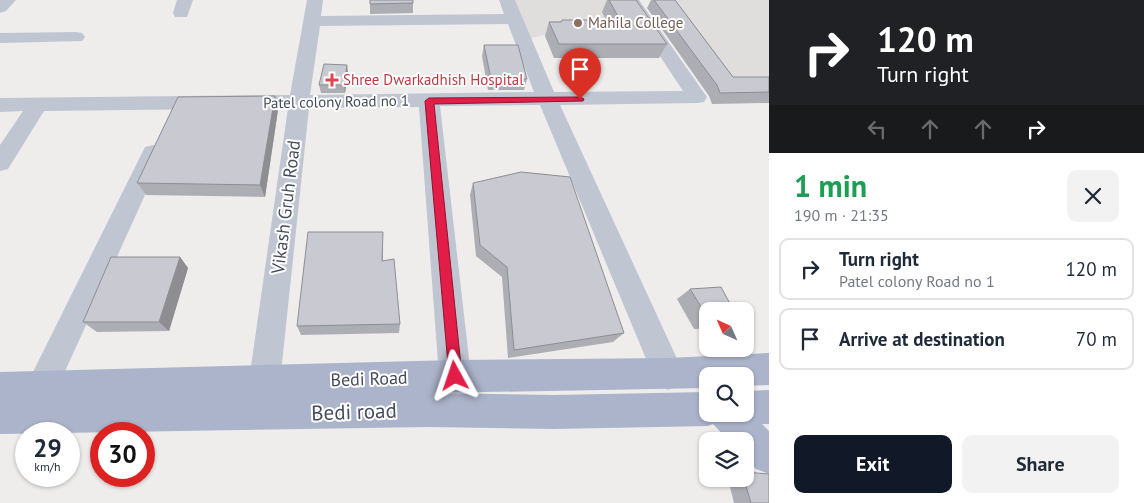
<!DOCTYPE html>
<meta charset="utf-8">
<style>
:root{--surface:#fff;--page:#f2f2f3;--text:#1f2937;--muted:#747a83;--line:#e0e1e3;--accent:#111827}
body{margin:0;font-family:"PT Sans",sans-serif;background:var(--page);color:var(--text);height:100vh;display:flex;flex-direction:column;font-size:19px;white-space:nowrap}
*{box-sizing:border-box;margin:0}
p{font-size:16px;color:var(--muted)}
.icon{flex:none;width:28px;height:28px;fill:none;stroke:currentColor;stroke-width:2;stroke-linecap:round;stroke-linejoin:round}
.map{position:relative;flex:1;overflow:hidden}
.details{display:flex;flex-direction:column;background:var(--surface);width:375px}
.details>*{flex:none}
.banner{background:#202124;color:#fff;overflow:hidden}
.needle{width:32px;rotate:315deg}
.controls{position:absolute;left:699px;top:302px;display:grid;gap:10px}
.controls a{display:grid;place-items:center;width:55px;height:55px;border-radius:10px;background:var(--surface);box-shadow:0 1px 4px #0004;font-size:25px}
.speed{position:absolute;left:15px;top:422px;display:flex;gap:10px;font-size:25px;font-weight:700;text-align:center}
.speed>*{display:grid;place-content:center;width:65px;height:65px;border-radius:50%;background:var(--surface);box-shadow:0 1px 4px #0004;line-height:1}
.speed small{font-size:12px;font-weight:400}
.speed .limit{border:8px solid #d22;background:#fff;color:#111}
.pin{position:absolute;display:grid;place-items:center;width:42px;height:42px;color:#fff;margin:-51px -21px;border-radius:50% 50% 50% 0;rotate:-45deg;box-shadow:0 0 5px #0007}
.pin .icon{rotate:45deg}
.me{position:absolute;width:55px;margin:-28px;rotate:355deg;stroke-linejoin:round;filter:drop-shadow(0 0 4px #0008)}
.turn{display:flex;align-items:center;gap:18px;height:105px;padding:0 25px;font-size:22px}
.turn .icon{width:65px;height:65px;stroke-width:2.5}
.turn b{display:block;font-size:35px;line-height:42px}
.lanes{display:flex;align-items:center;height:48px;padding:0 25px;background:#0003;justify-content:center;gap:25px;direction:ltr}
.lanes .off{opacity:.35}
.round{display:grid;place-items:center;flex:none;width:52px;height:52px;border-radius:10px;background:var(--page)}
.headline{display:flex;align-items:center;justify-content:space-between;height:85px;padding:0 25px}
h1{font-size:30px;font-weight:800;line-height:38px;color:#1e9e55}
.button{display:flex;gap:10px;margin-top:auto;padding:10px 25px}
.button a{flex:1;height:58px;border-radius:10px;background:var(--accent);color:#fff;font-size:20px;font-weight:800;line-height:58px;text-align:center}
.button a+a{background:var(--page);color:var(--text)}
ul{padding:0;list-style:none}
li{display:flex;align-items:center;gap:15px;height:62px;margin:0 10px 8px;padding:0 15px;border:2px solid var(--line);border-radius:10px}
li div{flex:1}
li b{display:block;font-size:19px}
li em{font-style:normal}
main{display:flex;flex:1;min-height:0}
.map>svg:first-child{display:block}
.education{fill:#e0dedd}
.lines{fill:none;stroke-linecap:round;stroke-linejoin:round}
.minor{fill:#bfc5d1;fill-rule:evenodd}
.major{fill:#acb4cb;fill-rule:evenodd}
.wall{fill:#adaeb4}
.shaded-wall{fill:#8d8d92}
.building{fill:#c9cad1;stroke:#8d8d92}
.route{fill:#e11d48;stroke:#92132f}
.education-dot{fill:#8d6e63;stroke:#fff;stroke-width:2}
.health-dot{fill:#e0444e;stroke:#fff;stroke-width:2}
.labels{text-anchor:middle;stroke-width:4;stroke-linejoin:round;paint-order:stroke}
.far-education-label{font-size:15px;fill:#785e54;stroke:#fff;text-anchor:start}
.far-health-label{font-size:15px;fill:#be3a42;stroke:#fff;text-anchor:start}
.far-street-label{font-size:15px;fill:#454b58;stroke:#fff}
.street-label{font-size:18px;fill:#454b58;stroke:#fff}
.near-street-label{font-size:21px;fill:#454b58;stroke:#fff}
</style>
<main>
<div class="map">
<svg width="769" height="503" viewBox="0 0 769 503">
<rect width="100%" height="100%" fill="#efecec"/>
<g class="education">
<polygon points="511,0 624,0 651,38 658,58 554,58 545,36 548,34 523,40"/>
<polygon points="661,0 769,0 769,88 724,88"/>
</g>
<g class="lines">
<g class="minor">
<polygon points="0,0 16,0 6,11 0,13"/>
<polygon points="177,0 193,0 187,17 175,17 173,13"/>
<path d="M307 0H323L321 16 504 14 499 0H515L554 92 683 91 623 0H639L707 97 704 102 697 103 560 105 679 363 684 374 679 385 668 390 657 385 540 105 440 106 471 376 466 387 455 392 444 387 439 376 419 107 309 108 278 401 273 412 262 417 251 412 246 401 288 108 44 111 8 169 0 171V145L23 111 0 112V98L290 95ZM508 24 534 92 310 95 320 26Z"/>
<polygon points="76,32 82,33 85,37 82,41 0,43 0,33"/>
<polygon points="153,145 161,147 164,153 52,400 41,405 30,400 25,389 30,378 142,153 145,147"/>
</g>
<polygon class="major" points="769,353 769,385 745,386 745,376 708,376 708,388 434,393 553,395 708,392 708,414 745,414 745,391 769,390 769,424 762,424 769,431 769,474 756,469 745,457 745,441 729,441 713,424 708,426 553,429 428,427 0,434 0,372 455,360 668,358"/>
</g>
<g class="wall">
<polygon points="370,0 413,3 413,13 370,14"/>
<polygon points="607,0 636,0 667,44 659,58 554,58 545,36 549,22 606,20 602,12"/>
<polygon points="651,0 675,0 733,77 769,77 769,103 712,104 709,96 647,8"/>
<polygon points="484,45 527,79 524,90 488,90 482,56"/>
<polygon points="348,72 345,93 321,93 319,85"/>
<polygon points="275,96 278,110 265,197 146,195 137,183"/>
<polygon points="473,183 624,333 613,342 508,358 502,277 476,256 470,195"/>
<polygon points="383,244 383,261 400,324 399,333 301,335 297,326"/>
<polygon points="180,257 188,268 169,331 97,332 83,322"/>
<polygon points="690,289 708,311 708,329 694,329 677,299"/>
<polygon points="728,479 745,479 769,503 734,503"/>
</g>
<g class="shaded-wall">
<polygon points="347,65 348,72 345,93 344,85"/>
<polygon points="275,96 278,110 265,197 260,185"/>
<polygon points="180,257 188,268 169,331 159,322"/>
</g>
<g class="building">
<polygon points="370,0 413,0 413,3 370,4"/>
<polygon points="609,0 636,0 667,44 559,44 549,22 561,22 562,20 620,20"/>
<polygon points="654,0 675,0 733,77 769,77 769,92 720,93 717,85"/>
<polygon points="484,45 518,45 527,79 491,79"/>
<polygon points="324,64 347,65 344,85 319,85"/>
<polygon points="275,96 260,185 137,183 178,97"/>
<polygon points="521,172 570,177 624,333 514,350 507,267 480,245 473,183"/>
<polygon points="308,232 383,232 382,261 394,259 400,324 297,326"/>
<polygon points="111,257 180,257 159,322 83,322"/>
<polygon points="721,287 734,311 708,311 708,318 690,289"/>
<polygon points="745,472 769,474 769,503 751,503 744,479 745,479"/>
</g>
<polygon class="route" points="580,97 584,99 583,101 434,104 462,376 460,381 455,383 451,381 449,376 425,101 429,98"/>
<circle class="education-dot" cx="578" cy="23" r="5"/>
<path class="health-dot" d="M329.5 72.5h5v5h5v5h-5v5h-5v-5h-5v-5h5z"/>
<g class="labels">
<g class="far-education-label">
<text x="588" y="28">Mahila College</text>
</g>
<g class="far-health-label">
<text x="343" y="85">Shree Dwarkadhish Hospital</text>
</g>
<g class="far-street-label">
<text transform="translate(336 102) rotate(-1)" y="5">Patel colony Road no 1</text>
</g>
<g class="street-label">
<text transform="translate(286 207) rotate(-83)" y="6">Vikash Gruh Road</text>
<text transform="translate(369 379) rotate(-2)" y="6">Bedi Road</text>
</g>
<g class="near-street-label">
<text transform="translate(354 412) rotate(-2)" y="7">Bedi road</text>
</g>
</g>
</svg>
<div class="controls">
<a><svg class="needle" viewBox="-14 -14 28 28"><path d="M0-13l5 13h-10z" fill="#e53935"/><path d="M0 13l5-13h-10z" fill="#747a83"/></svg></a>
<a><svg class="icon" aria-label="search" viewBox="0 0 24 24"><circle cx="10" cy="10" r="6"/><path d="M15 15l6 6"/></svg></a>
<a><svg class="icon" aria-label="layers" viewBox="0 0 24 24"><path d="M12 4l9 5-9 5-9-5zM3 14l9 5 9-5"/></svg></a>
</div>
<div class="speed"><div>29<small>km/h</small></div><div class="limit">30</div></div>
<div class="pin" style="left:580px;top:99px;background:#d93025"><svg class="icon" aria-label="arrive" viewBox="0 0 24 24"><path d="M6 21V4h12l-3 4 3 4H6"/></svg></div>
<svg class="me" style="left:455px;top:376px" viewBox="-20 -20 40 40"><path d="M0-17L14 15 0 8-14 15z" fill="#e11d48" stroke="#fff" stroke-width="4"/></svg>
</div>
<section class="details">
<div class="banner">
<div class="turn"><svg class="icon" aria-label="right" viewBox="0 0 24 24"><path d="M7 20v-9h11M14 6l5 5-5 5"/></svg><div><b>120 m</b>Turn right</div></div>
<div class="lanes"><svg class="icon off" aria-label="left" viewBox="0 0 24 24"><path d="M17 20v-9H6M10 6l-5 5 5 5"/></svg><svg class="icon off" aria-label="ahead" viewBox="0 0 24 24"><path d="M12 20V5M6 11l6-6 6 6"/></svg><svg class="icon off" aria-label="ahead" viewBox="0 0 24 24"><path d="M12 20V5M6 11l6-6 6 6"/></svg><svg class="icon" aria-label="right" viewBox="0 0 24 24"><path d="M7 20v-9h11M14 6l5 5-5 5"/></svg></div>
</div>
<div class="headline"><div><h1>1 min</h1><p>190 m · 21:35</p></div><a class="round"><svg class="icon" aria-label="close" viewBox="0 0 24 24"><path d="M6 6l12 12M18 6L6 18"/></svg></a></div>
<ul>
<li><svg class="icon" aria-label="right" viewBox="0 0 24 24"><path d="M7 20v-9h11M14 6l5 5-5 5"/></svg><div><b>Turn right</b><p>Patel colony Road no 1</p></div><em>120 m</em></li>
<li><svg class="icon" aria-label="arrive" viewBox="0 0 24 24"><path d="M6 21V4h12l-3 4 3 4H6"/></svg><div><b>Arrive at destination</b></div><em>70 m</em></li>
</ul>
<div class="button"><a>Exit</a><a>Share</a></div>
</section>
</main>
